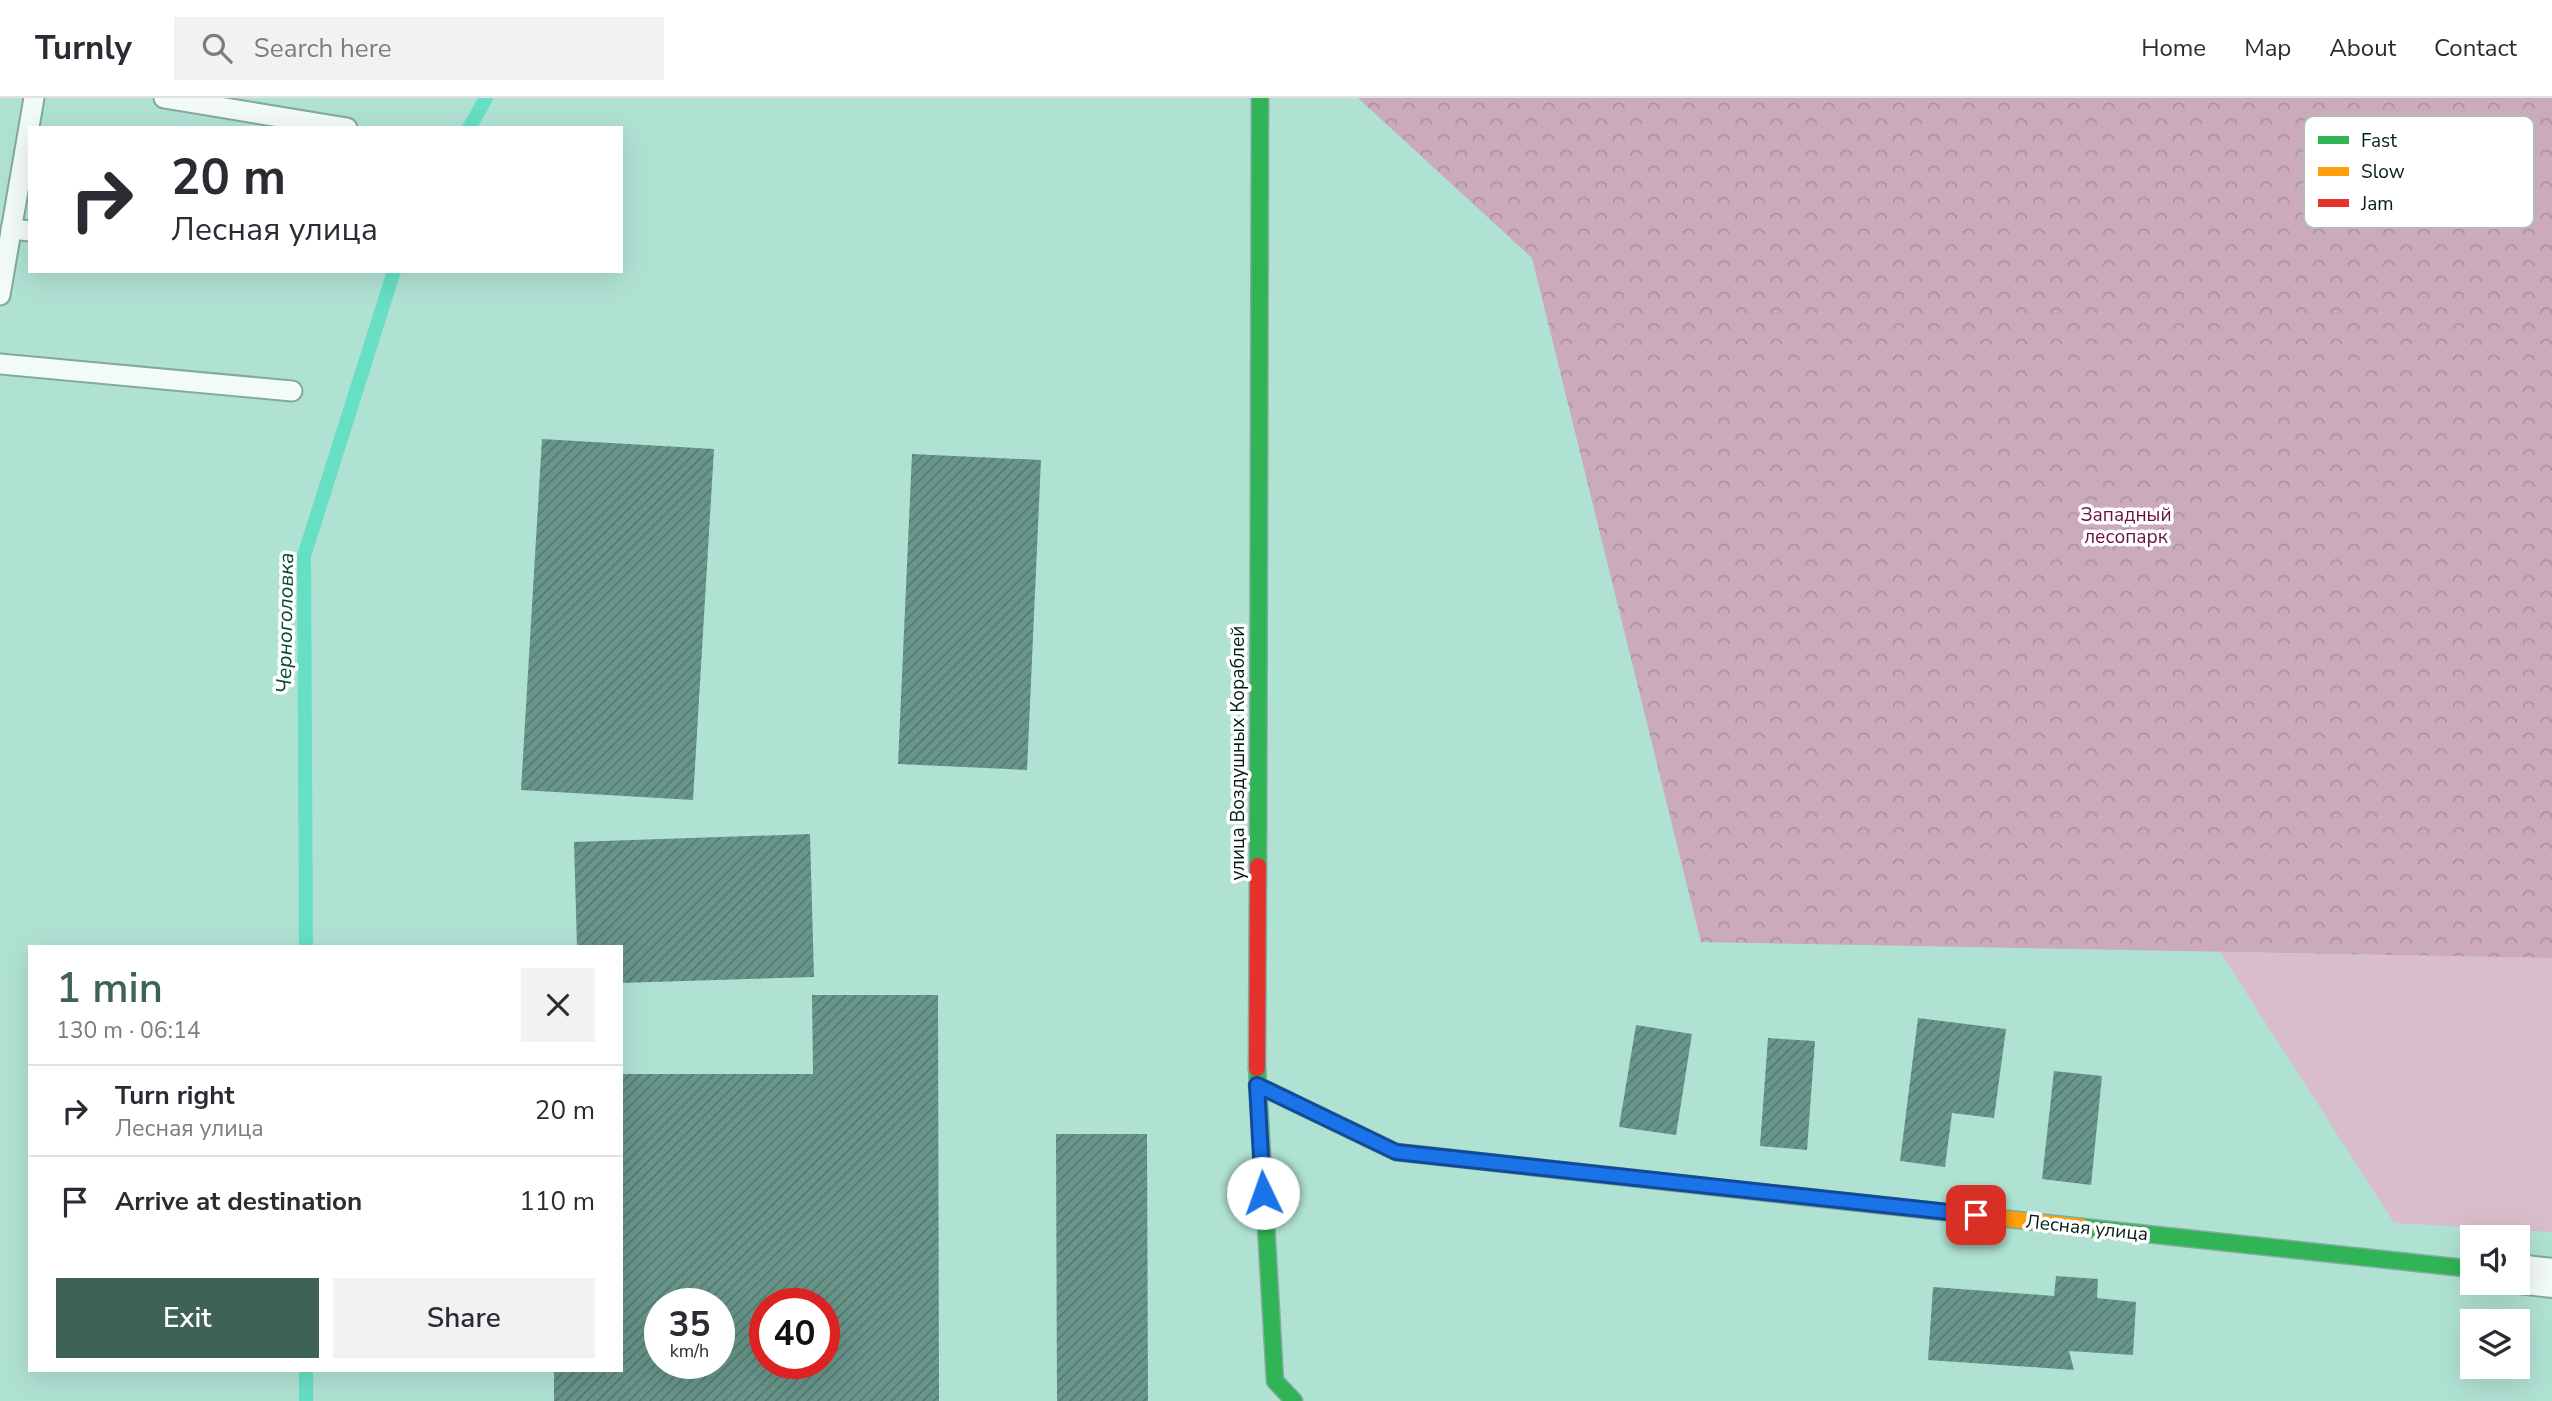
<!DOCTYPE html>
<meta charset="utf-8">
<style>
:root{--surface:#fff;--page:#f2f2f3;--text:#2b2b33;--muted:#7c7c81;--line:#e1e1e2;--accent:#3e6258}
body{margin:0;font-family:"Nunito Sans",sans-serif;background:var(--page);color:var(--text);height:100vh;display:flex;flex-direction:column;font-size:26px;white-space:nowrap}
*{box-sizing:border-box;margin:0}
p{font-size:23px;color:var(--muted)}
.icon{flex:none;width:38px;height:38px;fill:none;stroke:currentColor;stroke-width:2;stroke-linecap:round;stroke-linejoin:round}
.map{position:relative;flex:1;overflow:hidden}
.details{position:absolute;left:28px;top:847px;width:595px;height:427px;display:flex;flex-direction:column;background:var(--surface);border-radius:0px;box-shadow:0 7px 28px #0002}
.details>*{flex:none}
.banner{position:absolute;left:28px;top:28px;width:595px;height:147px;border-radius:0px;box-shadow:0 7px 28px #0002;background:#fff;color:var(--text);overflow:hidden}
.buttons{position:absolute;left:2460px;top:1127px;display:grid;gap:14px}
.buttons a{display:grid;place-items:center;width:70px;height:70px;border-radius:0px;background:var(--surface);box-shadow:0 7px 28px #0002;font-size:35px}
.speed{position:absolute;left:644px;top:1190px;display:flex;gap:14px;font-size:35px;font-weight:700;text-align:center}
.speed>*{display:grid;place-content:center;width:91px;height:91px;border-radius:50%;background:var(--surface);box-shadow:0 7px 28px #0002;line-height:1}
.speed small{font-size:18px;font-weight:400}
.speed .limit{border:10px solid #d22;background:#fff;color:#111}
.pin{position:absolute;display:grid;place-items:center;width:60px;height:60px;color:#fff;margin:-30px;border-radius:14px;box-shadow:0 4px 10px #0006}
.me{position:absolute;width:77px;margin:-38px;rotate:357deg;stroke-linejoin:round;filter:drop-shadow(0 0 5px #0008)}
.turn{display:flex;align-items:center;gap:24px;height:147px;padding:0 28px;font-size:32px}
.turn .icon{width:91px;height:91px;stroke-width:2.5}
.turn b{display:block;font-size:49px;line-height:60px}
.round{display:grid;place-items:center;flex:none;width:74px;height:74px;border-radius:0px;background:var(--page)}
.overview{display:flex;align-items:center;justify-content:space-between;height:119px;padding:0 28px}
h1{font-size:42px;font-weight:600;line-height:52px;color:var(--accent)}
.button{display:flex;gap:14px;margin-top:auto;padding:14px 28px}
.button a{flex:1;height:80px;border-radius:0px;background:var(--accent);color:#fff;font-size:28px;font-weight:600;line-height:80px;text-align:center}
.button a+a{background:var(--page);color:var(--text)}
ul{padding:0;list-style:none}
li{display:flex;align-items:center;gap:21px;height:91px;padding:0 28px;border-top:2px solid var(--line)}
li div{flex:1}
li b{display:block;font-size:26px}
li em{font-style:normal}
header{display:flex;align-items:center;gap:42px;box-sizing:border-box;height:98px;padding:0 35px;background:var(--surface);border-bottom:2px solid var(--line)}
header strong{font-size:33px}
nav{display:flex;gap:38px;margin-inline-start:auto;font-size:24px}
.search{width:490px;height:63px;background:var(--page);display:flex;align-items:center;gap:18px;box-sizing:border-box;padding:0 24px;border-radius:0px;color:var(--muted);font-size:26px}
.map>svg:first-child{display:block}
.green{fill:#dabdcb}
.forest{fill:url(#forest-crowns)}
.lines{fill:none;stroke-linecap:round;stroke-linejoin:round}
.stream{stroke:#67dfc4;stroke-width:14}
.building{fill:url(#building-hatch);fill-rule:evenodd}
.lane-casing{stroke:#82aaa0;stroke-width:23}
.street-casing{stroke:#82aaa0;stroke-width:42}
.fast-casing{stroke:#82aaa0;stroke-width:19}
.slow-casing{stroke:#82aaa0;stroke-width:19}
.jam-casing{stroke:#82aaa0;stroke-width:19}
.lane{stroke:#f3fbf9;stroke-width:19}
.street{stroke:#f3fbf9;stroke-width:38}
.fast{stroke:#30b455;stroke-width:16}
.slow{stroke:#ff9f0a;stroke-width:16}
.jam{stroke:#e5322d;stroke-width:16}
.route-casing{stroke:#114b97;stroke-width:18}
.route{stroke:#1a73e8;stroke-width:12}
.labels{text-anchor:middle;stroke-width:7;stroke-linejoin:round;paint-order:stroke}
.park-label{font-size:19px;fill:#6b0f3f;stroke:#fff}
.street-label{font-size:19px;fill:#001d16;stroke:#fff}
.water-label{font-size:21px;font-style:italic;fill:#05483b;stroke:#fff}
.key{fill:#fff;stroke:#b2bbb9;stroke-width:2}
.key-label{font-size:19px;fill:#001d16}
</style>
<header>
<strong>Turnly</strong>
<div class="search"><svg class="icon" aria-label="search" viewBox="0 0 24 24"><circle cx="10" cy="10" r="6"/><path d="M15 15l6 6"/></svg>Search here</div>
<nav><a>Home</a><a>Map</a><a>About</a><a>Contact</a></nav>
</header>
<div class="map">
<svg width="2552" height="1303" viewBox="0 0 2552 1303">
<defs>
<pattern id="forest-crowns" width="20" height="18" patternUnits="userSpaceOnUse" patternTransform="scale(1.75)"><rect width="20" height="18" fill="#cbaabb"/><path d="M2 6a3 3 0 1 1 6 0M12 15a3 3 0 1 1 6 0" fill="none" stroke="#ad92a0"/></pattern>
<pattern id="building-hatch" width="6" height="6" patternUnits="userSpaceOnUse" patternTransform="scale(1.75)"><rect width="6" height="6" fill="#69968b"/><path d="M-1 1l2-2M0 6l6-6M5 7l2-2" fill="none" stroke="#547a71"/></pattern>
</defs>
<rect width="100%" height="100%" fill="#b0e2d4"/>
<polygon class="green" points="2220,854 2552,860 2552,1134 2394,1125"/>
<polygon class="forest" points="1358,0 2552,0 2552,860 1701,844 1532,160"/>
<g class="lines">
<g class="stream">
<polyline points="469,30 486,0"/>
<polyline points="306,849 304,458 394,173"/>
<polyline points="306,1303 306,1272"/>
</g>
</g>
<g class="building">
<polygon points="542,341 714,351 693,702 521,692"/>
<polygon points="912,356 1041,362 1027,672 898,666"/>
<polygon points="810,736 814,879 621,885 621,849 577,849 574,744"/>
<path d="M812 897H938L939 1303H554V1272H621V976H813ZM660 1206H719V1265H660ZM765 1206H824V1265H765Z"/>
<polygon points="1918,920 2006,931 1994,1020 1952,1015 1945,1069 1900,1063"/>
<polygon points="1636,927 1692,936 1676,1037 1619,1029"/>
<polygon points="1768,940 1815,943 1807,1052 1760,1048"/>
<polygon points="2054,973 2102,978 2091,1087 2042,1081"/>
<polygon points="1056,1036 1147,1036 1148,1303 1057,1303"/>
<polygon points="2056,1178 2098,1181 2097,1200 2136,1204 2133,1257 2069,1253 2074,1272 1928,1262 1933,1189 2054,1198"/>
</g>
<g class="lines">
<g class="lane-casing">
<g id="lane">
<polyline points="164,0 347,30"/>
<polyline points="11,131 30,133"/>
<polyline points="0,197 34,0"/>
<polyline points="0,266 292,293"/>
</g>
</g>
<g class="street-casing">
<polyline id="street" points="2518,1176 2552,1180"/>
</g>
<g class="fast-casing">
<g id="fast">
<polyline points="1258,768 1260,0"/>
<polyline points="1257,970 1275,1283 1294,1303"/>
<polyline points="1257,987 1396,1054 1787,1097"/>
<polyline points="2082,1129 2473,1171"/>
</g>
</g>
<g class="slow-casing">
<polyline id="slow" points="1787,1097 2082,1129"/>
</g>
<g class="jam-casing">
<polyline id="jam" points="1257,970 1258,768"/>
</g>
<use href="#lane" class="lane"/>
<use href="#street" class="street"/>
<use href="#fast" class="fast"/>
<use href="#slow" class="slow"/>
<use href="#jam" class="jam"/>
</g>
<g class="lines">
<g class="route-casing">
<polyline id="route" points="1263,1095 1257,987 1396,1054 1976,1117"/>
</g>
<use href="#route" class="route"/>
</g>
<g class="labels">
<g class="park-label">
<text x="2126" y="423">Западный<tspan x="2126" dy="22">лесопарк</tspan></text>
</g>
<g class="street-label">
<text transform="translate(1237 655) rotate(-90)" y="7">улица Воздушных Кораблей</text>
<text transform="translate(2087 1129) rotate(6)" y="7">Лесная улица</text>
</g>
<g class="water-label">
<text transform="translate(285 525) rotate(-89)" y="7">Черноголовка</text>
</g>
</g>
<rect x="2304" y="18" width="230" height="112" rx="10" class="key"/>
<rect x="2318" y="38" width="31" height="8" fill="#30b455"/>
<rect x="2318" y="69" width="31" height="9" fill="#ff9f0a"/>
<rect x="2318" y="101" width="31" height="8" fill="#e5322d"/>
<g class="key-label">
<text x="2361" y="49">Fast</text>
<text x="2361" y="80">Slow</text>
<text x="2361" y="112">Jam</text>
</g>
</svg>
<div class="buttons">
<a><svg class="icon" aria-label="sound" viewBox="0 0 24 24"><path d="M4 9h4l5-4v14l-5-4H4zM17 9q2 3 0 6"/></svg></a>
<a><svg class="icon" aria-label="layers" viewBox="0 0 24 24"><path d="M12 4l9 5-9 5-9-5zM3 14l9 5 9-5"/></svg></a>
</div>
<div class="speed"><div>35<small>km/h</small></div><div class="limit">40</div></div>
<div class="pin" style="left:1976px;top:1117px;background:#d93025"><svg class="icon" aria-label="arrive" viewBox="0 0 24 24"><path d="M6 21V4h12l-3 4 3 4H6"/></svg></div>
<svg class="me" style="left:1263px;top:1095px" viewBox="-20 -20 40 40"><circle r="19" fill="#fff"/><path d="M0-13L10 11 0 6-10 11z" fill="#1a73e8"/></svg>
<div class="banner">
<div class="turn"><svg class="icon" aria-label="right" viewBox="0 0 24 24"><path d="M7 20v-9h11M14 6l5 5-5 5"/></svg><div><b>20 m</b>Лесная улица</div></div>
</div>
<section class="details">
<div class="overview"><div><h1>1 min</h1><p>130 m · 06:14</p></div><a class="round"><svg class="icon" aria-label="close" viewBox="0 0 24 24"><path d="M6 6l12 12M18 6L6 18"/></svg></a></div>
<ul>
<li><svg class="icon" aria-label="right" viewBox="0 0 24 24"><path d="M7 20v-9h11M14 6l5 5-5 5"/></svg><div><b>Turn right</b><p>Лесная улица</p></div><em>20 m</em></li>
<li><svg class="icon" aria-label="arrive" viewBox="0 0 24 24"><path d="M6 21V4h12l-3 4 3 4H6"/></svg><div><b>Arrive at destination</b></div><em>110 m</em></li>
</ul>
<div class="button"><a>Exit</a><a>Share</a></div>
</section>
</div>
